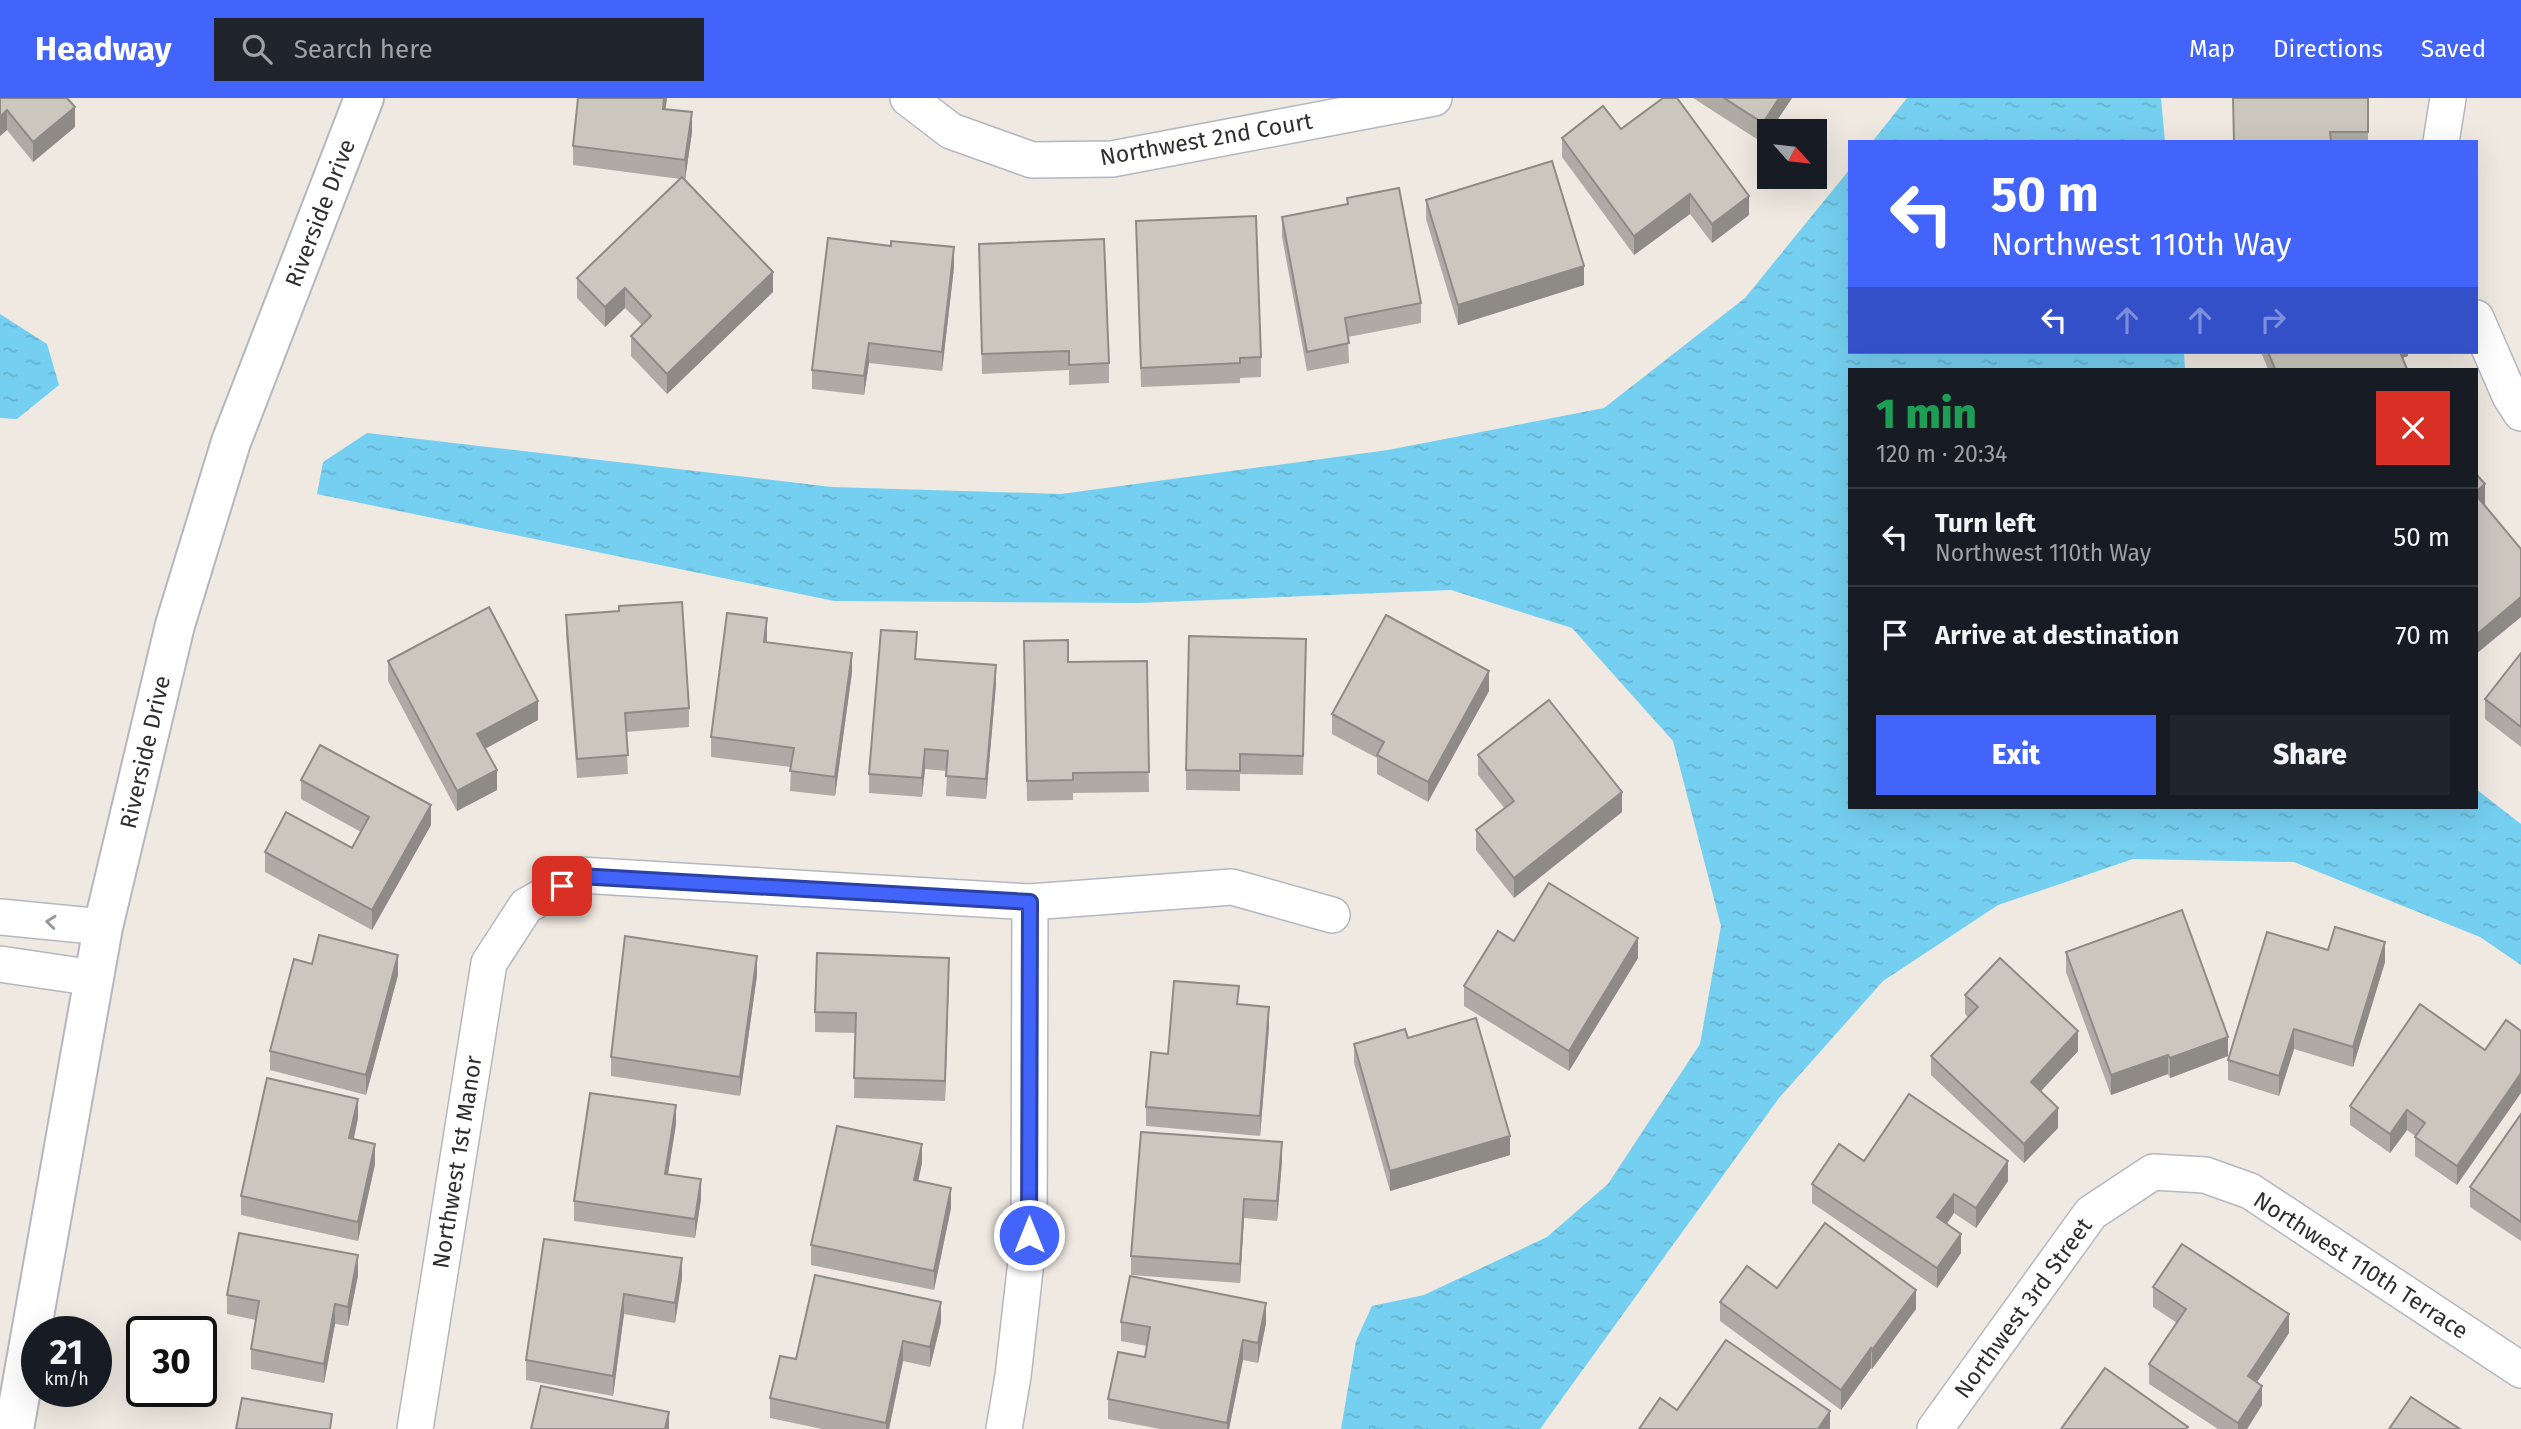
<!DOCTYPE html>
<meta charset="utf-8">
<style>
:root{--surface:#171b24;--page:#20242c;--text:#f1f3f6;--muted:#9ea1a6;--line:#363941;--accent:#4264fb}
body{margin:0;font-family:"Fira Sans",sans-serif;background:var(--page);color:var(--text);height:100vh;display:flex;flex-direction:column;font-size:26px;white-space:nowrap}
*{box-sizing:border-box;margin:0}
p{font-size:23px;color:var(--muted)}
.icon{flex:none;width:38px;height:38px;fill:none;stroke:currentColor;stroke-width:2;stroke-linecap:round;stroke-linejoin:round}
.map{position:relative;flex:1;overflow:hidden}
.sheet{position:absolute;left:1848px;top:270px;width:630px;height:441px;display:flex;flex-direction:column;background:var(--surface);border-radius:0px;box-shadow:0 7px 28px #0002}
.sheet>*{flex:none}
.guide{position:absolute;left:1848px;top:42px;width:630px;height:214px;border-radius:0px;box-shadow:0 7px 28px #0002;background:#4264fb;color:#fff;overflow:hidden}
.needle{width:46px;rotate:117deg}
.controls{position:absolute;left:1757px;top:21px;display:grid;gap:14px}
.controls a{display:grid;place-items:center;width:70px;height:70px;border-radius:0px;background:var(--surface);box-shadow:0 7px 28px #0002;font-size:35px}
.speed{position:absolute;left:21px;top:1218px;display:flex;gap:14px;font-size:35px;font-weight:700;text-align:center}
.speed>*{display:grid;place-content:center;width:91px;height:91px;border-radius:50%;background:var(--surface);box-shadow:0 7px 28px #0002;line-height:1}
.speed small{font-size:18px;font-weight:400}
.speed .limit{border:4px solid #111;border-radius:10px;background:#fff;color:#111}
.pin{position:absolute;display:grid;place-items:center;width:60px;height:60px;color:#fff;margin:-30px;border-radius:14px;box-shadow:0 4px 10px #0006}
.me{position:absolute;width:77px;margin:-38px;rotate:0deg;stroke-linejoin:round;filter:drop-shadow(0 0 5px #0008)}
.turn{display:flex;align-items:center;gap:24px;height:147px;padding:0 28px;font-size:32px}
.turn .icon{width:91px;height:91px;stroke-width:2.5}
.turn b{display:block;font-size:49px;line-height:60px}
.lanes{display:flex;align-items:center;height:66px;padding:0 28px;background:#0003;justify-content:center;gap:35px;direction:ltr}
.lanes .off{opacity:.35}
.round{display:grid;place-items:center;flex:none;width:74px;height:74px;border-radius:0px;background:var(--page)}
.head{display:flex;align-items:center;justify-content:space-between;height:119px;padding:0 28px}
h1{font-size:42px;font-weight:800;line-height:52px;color:#1e9e55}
.primary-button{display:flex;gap:14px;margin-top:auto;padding:14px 28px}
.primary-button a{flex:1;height:80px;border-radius:0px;background:var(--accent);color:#fff;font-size:28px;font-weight:800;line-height:80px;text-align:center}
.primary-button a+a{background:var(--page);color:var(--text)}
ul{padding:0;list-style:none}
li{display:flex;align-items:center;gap:21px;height:98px;padding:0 28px;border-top:2px solid var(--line)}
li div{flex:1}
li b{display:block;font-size:26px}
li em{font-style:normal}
header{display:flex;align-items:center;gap:42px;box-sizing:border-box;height:98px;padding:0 35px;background:var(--accent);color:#fff}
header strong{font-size:33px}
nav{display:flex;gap:38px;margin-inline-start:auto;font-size:24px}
.search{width:490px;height:63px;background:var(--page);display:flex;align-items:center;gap:18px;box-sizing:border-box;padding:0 24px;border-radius:0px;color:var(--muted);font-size:26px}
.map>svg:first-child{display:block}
.water{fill:url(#water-ripples)}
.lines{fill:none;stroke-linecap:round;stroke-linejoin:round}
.street-casing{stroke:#b4b7c1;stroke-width:38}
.secondary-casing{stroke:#b4b7c1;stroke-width:42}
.street{stroke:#fff;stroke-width:35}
.secondary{stroke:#fff;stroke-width:38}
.wall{fill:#afaba4}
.shaded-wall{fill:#8e8b86}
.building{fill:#cbc7bf;stroke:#8e8b86;stroke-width:2}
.oneway{stroke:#969696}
.route-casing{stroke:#2b41a3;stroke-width:18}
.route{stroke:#4264fb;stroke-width:12}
.labels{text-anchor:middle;stroke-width:7;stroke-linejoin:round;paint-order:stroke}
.street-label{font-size:23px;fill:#2e2e2e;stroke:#fff}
</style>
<header>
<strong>Headway</strong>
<div class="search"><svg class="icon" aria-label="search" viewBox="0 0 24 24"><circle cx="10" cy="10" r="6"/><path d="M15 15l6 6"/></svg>Search here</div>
<nav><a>Map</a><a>Directions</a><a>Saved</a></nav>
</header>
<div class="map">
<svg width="2521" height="1331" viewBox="0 0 2521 1331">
<defs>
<pattern id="water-ripples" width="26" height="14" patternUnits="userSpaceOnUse" patternTransform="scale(1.75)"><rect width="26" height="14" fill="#75cff0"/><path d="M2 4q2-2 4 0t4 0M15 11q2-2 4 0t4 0" fill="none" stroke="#66b2ce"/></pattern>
</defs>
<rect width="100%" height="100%" fill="#efe9e1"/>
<g class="water">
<polygon points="1907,0 2161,0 2165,44 1872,44"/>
<polygon points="1850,71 1850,254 2184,254 2185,271 1850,271 1850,709 2476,709 2476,691 2521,726 2521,867 2480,839 2294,764 2133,761 1998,807 1883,883 1779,1000 1540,1331 1341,1331 1356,1243 1372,1208 1424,1197 1547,1139 1608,1086 1700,946 1721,828 1673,643 1572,530 1451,492 1139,505 834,503 317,396 323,364 367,335 832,389 1061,396 1388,352 1604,310 1745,200"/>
<polygon points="0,216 47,246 59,287 17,321 0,320"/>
</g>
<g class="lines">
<g class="street-casing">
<g id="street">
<polyline points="908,0 951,33 1032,62 1112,61 1434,0"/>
<polyline points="2441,44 2448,0"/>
<polyline points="2476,220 2510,298 2521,315"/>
<polyline points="0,819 103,829"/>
<polyline points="0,866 94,880"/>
<polyline points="415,1331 489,865 526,808 580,777 1030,804 1232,789 1332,817"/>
<polyline points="1004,1331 1013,1278 1029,1137 1030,804"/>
<polyline points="1935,1331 2091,1115 2153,1074 2205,1077 2250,1093 2521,1272"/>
</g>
</g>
<g class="secondary-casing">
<polyline id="secondary" points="14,1331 103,829 175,527 231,344 364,0"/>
</g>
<use href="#street" class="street"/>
<use href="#secondary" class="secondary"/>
</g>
<g class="wall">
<polygon points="0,0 75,29 33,64 7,32 0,38"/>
<polygon points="578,0 667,0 665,11 692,34 685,82 773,194 667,296 631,258 631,238 642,227 625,210 605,229 577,200 577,180 680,81 573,67 573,48"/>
<polygon points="1693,0 1792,0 1770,33 1769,33 1763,45"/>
<polygon points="2368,0 2368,44 2234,44"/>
<polygon points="1621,31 1749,117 1712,145 1690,116 1634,157 1562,59 1562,40"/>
<polygon points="1347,100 1421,205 1421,225 1348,239 1349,265 1307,273 1282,139 1282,119 1347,106"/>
<polygon points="1426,102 1584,187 1458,227 1426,121"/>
<polygon points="1136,123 1261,259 1261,279 1240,280 1240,285 1141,289"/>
<polygon points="979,146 1109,265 1109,285 1069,287 1069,272 982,276"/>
<polygon points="954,169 942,273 869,265 864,297 812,291 812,272"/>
<polygon points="2261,254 2408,254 2408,258 2402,260 2407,271 2268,271"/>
<polygon points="566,517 689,610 689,629 626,634 628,676 577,680 566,537"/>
<polygon points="767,539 767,544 852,574 835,698 790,693 791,669 711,659 711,639"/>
<polygon points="1024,543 1068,564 1147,563 1149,694 1073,695 1073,702 1027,703"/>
<polygon points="2521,555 2521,649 2485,621 2485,601"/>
<polygon points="916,561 996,586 986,701 946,698 947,673 925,671 922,699 869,695 869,676"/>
<polygon points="1306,561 1303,677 1240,676 1240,693 1186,692 1186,672"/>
<polygon points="388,563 538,622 485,651 497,692 457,713 388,583"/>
<polygon points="1489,593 1428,704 1377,676 1377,660 1332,636 1332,616"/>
<polygon points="1478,657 1622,714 1514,800 1476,752 1476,732 1505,711 1478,677"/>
<polygon points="301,682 431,727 372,832 265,774 265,754 352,750 361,734 301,701"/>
<polygon points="1514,843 1638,860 1569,973 1464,908 1464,888"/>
<polygon points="2328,852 2385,864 2353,969 2294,951 2279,998 2228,982 2228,962"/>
<polygon points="2066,854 2228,958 2170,980 2168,976 2111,997 2066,874"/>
<polygon points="312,866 398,877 366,997 270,972 270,953"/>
<polygon points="757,877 740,998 611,978 611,959"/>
<polygon points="949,879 945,1003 854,1000 855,935 815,934 815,914"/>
<polygon points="1965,897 2078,953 2040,993 2058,1030 2024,1065 1931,977 1931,958 1968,919 1965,916"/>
<polygon points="1239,907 1269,929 1260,1038 1146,1028 1146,1009 1168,956"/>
<polygon points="1408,940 1510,1057 1390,1093 1354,965 1354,946"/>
<polygon points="2485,952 2457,1087 2415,1058 2415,1038 2407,1032 2390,1055 2350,1027 2350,1008"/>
<polygon points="2521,1016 2521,1143 2470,1109 2470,1089"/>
<polygon points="358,1020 354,1041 375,1066 358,1143 241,1117 241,1098"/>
<polygon points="676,1026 668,1076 701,1101 695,1140 574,1123 574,1103"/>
<polygon points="1282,1063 1277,1123 1244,1120 1240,1185 1131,1177 1131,1158"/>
<polygon points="1864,1063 2008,1083 1976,1130 1954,1115 1947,1126 1961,1155 1937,1190 1812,1105 1812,1086"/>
<polygon points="922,1065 918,1083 951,1110 934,1192 811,1167 811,1147"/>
<polygon points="544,1141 682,1180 675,1225 624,1216 613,1298 526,1282 526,1262"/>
<polygon points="358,1177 348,1228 335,1226 324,1285 251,1271 251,1251 256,1222 227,1216 227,1197"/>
<polygon points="2153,1189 2289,1235 2257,1284 2262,1307 2247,1331 2218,1331 2149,1286 2149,1266 2177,1225 2153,1209"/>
<polygon points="1777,1190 1916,1211 1872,1271 1871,1270 1841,1312 1720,1223 1720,1204"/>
<polygon points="941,1224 930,1269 903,1263 889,1331 822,1331 770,1320 770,1300 796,1261"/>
<polygon points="1121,1224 1266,1225 1258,1265 1243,1262 1229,1331 1160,1331 1108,1321 1108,1301 1145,1259 1147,1248 1121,1243"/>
</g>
<g class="shaded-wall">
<polygon points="664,0 667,0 663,31 663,11"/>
<polygon points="1779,0 1792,0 1770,33 1769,33 1769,35 1763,45 1763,25"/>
<polygon points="75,9 75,29 33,64 33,44"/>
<polygon points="7,12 7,32 0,38 0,19"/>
<polygon points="692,14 692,34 685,82 685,62"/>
<polygon points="1690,96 1690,116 1634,157 1634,138"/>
<polygon points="1749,98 1749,117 1712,145 1712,126"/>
<polygon points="954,149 954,169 942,273 942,254"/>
<polygon points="1584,168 1584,187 1458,227 1458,207"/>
<polygon points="773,174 773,194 667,296 667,276"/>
<polygon points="625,190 625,210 605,229 605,209"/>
<polygon points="869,245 869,265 864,297 864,278"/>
<polygon points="2396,254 2408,254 2408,258 2396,262"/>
<polygon points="2485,386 2485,406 2476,414 2476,394"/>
<polygon points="2521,499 2521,519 2476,556 2476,537"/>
<polygon points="767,520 767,539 764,563 764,544"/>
<polygon points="852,555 852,574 835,698 835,679"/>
<polygon points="996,567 996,586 986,701 986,681"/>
<polygon points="1489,573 1489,593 1428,704 1428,684"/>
<polygon points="538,603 538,622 477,655 477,636"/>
<polygon points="925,651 925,671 922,699 922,680"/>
<polygon points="497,672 497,692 457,713 457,693"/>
<polygon points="1622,694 1622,714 1514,800 1514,780"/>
<polygon points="431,707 431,727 372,832 372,812"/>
<polygon points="1638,840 1638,860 1569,973 1569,953"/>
<polygon points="2385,844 2385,864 2353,969 2353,949"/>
<polygon points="398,857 398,877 366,997 366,977"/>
<polygon points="757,858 757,877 740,998 740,979"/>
<polygon points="949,860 949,879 945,1003 945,983"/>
<polygon points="1269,909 1269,929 1260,1038 1260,1018"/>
<polygon points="2294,931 2294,951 2279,998 2279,978"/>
<polygon points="2078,933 2078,953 2031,1004 2031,984"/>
<polygon points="2228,939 2228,958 2170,980 2170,960"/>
<polygon points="2168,957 2168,976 2111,997 2111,977"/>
<polygon points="2521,975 2521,995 2457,1087 2457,1068"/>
<polygon points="358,1001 358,1020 349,1060 349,1040"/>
<polygon points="676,1007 676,1026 665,1095 665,1076"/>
<polygon points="2058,1010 2058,1030 2024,1065 2024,1046"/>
<polygon points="2407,1012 2407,1032 2390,1055 2390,1036"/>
<polygon points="1510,1038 1510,1057 1390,1093 1390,1073"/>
<polygon points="1282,1044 1282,1063 1277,1123 1277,1103"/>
<polygon points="375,1046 375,1066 358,1143 358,1124"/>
<polygon points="922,1046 922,1065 914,1102 914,1082"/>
<polygon points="2008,1063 2008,1083 1976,1130 1976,1110"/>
<polygon points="701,1081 701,1101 695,1140 695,1121"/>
<polygon points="951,1090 951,1110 934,1192 934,1173"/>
<polygon points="1954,1096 1954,1115 1937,1139 1937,1119"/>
<polygon points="1244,1101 1244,1120 1240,1185 1240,1166"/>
<polygon points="1961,1136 1961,1155 1937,1190 1937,1170"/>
<polygon points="358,1157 358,1177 348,1228 348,1209"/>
<polygon points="682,1160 682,1180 675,1225 675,1205"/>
<polygon points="1916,1192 1916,1211 1872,1271 1872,1252"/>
<polygon points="624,1196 624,1216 613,1298 613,1278"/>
<polygon points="941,1204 941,1224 930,1269 930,1249"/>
<polygon points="1266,1205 1266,1225 1258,1265 1258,1245"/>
<polygon points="335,1206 335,1226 324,1285 324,1266"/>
<polygon points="2289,1216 2289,1235 2248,1298 2248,1278"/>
<polygon points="1243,1242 1243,1262 1229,1331 1227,1331 1227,1325"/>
<polygon points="903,1243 903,1263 889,1331 886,1331 886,1325"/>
<polygon points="1871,1250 1871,1270 1841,1312 1841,1292"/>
<polygon points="2262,1288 2262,1307 2247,1331 2238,1331 2238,1325"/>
<polygon points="1830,1313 1830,1331 1818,1331"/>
<polygon points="669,1314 669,1331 665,1331"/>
</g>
<g class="building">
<polygon points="0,0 67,0 75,9 33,44 7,12 0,19"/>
<polygon points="578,0 664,0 663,11 692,14 685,62 573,48"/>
<polygon points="1663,0 1677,0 1749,98 1712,126 1690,96 1634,138 1562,40 1603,8 1621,31"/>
<polygon points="1724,0 1779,0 1763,25"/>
<polygon points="2233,0 2368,0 2368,34 2330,34 2331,44 2234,44"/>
<polygon points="1552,63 1584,168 1458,207 1426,102"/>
<polygon points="682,79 773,174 667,276 631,238 651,218 625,190 605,209 577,180"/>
<polygon points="1399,90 1421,205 1345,220 1349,245 1307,254 1282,119 1348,106 1347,100"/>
<polygon points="1256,118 1261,259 1240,260 1240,265 1141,270 1136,123"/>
<polygon points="828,140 891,148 891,143 954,149 942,254 869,245 864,278 812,272"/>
<polygon points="1104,141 1109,265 1069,267 1069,253 982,256 979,146"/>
<polygon points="2268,254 2400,254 2407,271 2275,271"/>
<polygon points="2476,376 2485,386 2476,394"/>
<polygon points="2476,397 2521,451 2521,499 2476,537"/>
<polygon points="682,504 689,610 625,615 628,657 577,661 566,517 619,513 619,508"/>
<polygon points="489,509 538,603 477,636 497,672 457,693 388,563"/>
<polygon points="727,515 767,520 764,544 852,555 835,679 790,673 794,650 711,639"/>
<polygon points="1386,517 1489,573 1428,684 1377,657 1384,644 1332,616"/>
<polygon points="881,532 917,534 915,561 996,567 986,681 946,678 948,653 925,651 922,680 869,676"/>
<polygon points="1189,538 1306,541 1303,658 1240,656 1240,673 1186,672"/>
<polygon points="1068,542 1068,564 1147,563 1149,674 1073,675 1073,682 1027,683 1024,543"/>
<polygon points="2521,555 2521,629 2485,601"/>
<polygon points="1549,602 1622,694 1514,780 1476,732 1514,703 1478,657"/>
<polygon points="320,647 431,707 372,812 265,754 286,714 352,750 369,719 301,682"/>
<polygon points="1549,785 1638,840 1569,953 1464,888 1498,833 1514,843"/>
<polygon points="2182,812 2228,939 2170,960 2168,957 2111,977 2066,854"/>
<polygon points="2335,829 2385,844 2353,949 2294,931 2279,978 2228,962 2267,834 2328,852"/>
<polygon points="319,837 398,857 366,977 270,953 294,861 312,866"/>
<polygon points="625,838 757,858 740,979 611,959"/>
<polygon points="817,855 949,860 945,983 854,980 856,915 815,914"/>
<polygon points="2000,860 2078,933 2031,984 2058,1010 2024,1046 1931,958 1978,909 1965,897"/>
<polygon points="1174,883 1239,888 1237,906 1269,909 1260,1018 1146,1009 1151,954 1168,956"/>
<polygon points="2420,906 2485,952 2506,922 2521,933 2521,975 2457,1068 2415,1039 2425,1025 2407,1012 2390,1036 2350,1008"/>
<polygon points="1476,920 1510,1038 1390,1073 1354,946 1405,931 1408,940"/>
<polygon points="267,980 358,1001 349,1040 375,1046 358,1124 241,1098"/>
<polygon points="590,995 676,1007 665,1076 701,1081 695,1121 574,1103"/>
<polygon points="1909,996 2008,1063 1976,1110 1954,1096 1937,1119 1961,1136 1937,1170 1812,1086 1839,1046 1864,1063"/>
<polygon points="2521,1016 2521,1124 2470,1089"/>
<polygon points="837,1028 922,1046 914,1082 951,1090 934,1173 811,1147"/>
<polygon points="1141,1034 1282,1044 1277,1103 1244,1101 1240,1166 1131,1158"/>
<polygon points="1825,1125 1916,1192 1872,1252 1871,1250 1841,1292 1720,1204 1747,1168 1777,1190"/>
<polygon points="239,1135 358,1157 348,1209 335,1206 324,1266 251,1251 259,1203 227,1197"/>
<polygon points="544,1141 682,1160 675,1205 624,1196 613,1278 526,1262"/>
<polygon points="2182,1146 2289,1216 2248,1278 2262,1288 2238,1325 2149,1266 2186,1211 2153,1189"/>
<polygon points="815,1177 941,1204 930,1249 903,1243 886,1325 770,1300 780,1258 796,1261"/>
<polygon points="1130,1178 1266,1205 1258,1245 1243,1242 1227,1325 1108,1301 1118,1254 1145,1259 1150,1229 1121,1224"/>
<polygon points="1726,1242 1830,1313 1818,1331 1639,1331 1660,1300 1677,1312"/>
<polygon points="2105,1270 2188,1329 2186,1331 2061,1331"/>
<polygon points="541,1288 669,1314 665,1331 531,1331"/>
<polygon points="2411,1299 2460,1331 2389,1331"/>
<polygon points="242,1300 332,1316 330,1331 236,1331"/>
</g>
<defs><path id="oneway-chevron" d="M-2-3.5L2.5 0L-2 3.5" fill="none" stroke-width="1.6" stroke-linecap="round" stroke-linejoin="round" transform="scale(1.75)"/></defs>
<use class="oneway" href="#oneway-chevron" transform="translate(51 824) rotate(-174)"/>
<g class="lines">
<g class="route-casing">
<polyline id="route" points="562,788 579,778 1030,804 1029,1137"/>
</g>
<use href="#route" class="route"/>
</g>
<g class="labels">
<g class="street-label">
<text transform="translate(1206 41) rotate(-10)" y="8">Northwest 2nd Court</text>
<text transform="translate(320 115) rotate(-69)" y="8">Riverside Drive</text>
<text transform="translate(145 654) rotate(-77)" y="8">Riverside Drive</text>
<text transform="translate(457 1064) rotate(-81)" y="8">Northwest 1st Manor</text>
<text transform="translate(2361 1167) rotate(33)" y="8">Northwest 110th Terrace</text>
<text transform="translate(2023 1210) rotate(-54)" y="8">Northwest 3rd Street</text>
</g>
</g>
</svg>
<div class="controls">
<a><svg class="needle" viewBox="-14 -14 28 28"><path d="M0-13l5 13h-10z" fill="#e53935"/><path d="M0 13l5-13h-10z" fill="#9ea1a6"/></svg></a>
</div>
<div class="speed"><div>21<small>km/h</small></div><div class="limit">30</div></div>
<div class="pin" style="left:562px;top:788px;background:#d93025"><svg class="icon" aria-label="arrive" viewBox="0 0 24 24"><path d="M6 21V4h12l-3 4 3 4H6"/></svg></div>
<svg class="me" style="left:1029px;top:1137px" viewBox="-20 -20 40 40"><circle r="17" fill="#4264fb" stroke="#fff" stroke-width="3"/><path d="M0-11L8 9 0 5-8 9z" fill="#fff"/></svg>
<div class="guide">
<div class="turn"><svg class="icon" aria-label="left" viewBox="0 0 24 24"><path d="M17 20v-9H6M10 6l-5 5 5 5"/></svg><div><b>50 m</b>Northwest 110th Way</div></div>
<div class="lanes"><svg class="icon" aria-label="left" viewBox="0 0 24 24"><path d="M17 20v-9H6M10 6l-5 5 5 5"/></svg><svg class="icon off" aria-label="ahead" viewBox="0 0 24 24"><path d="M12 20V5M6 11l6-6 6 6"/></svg><svg class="icon off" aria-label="ahead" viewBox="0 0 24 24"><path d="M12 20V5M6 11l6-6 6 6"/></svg><svg class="icon off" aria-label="right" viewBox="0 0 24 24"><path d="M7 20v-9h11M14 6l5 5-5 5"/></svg></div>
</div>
<section class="sheet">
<div class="head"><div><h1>1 min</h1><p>120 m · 20:34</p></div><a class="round" style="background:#d93025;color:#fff"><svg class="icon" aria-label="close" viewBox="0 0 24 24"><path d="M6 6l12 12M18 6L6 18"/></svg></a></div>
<ul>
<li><svg class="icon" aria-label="left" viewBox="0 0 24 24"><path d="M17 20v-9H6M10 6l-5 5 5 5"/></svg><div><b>Turn left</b><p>Northwest 110th Way</p></div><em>50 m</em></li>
<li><svg class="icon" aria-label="arrive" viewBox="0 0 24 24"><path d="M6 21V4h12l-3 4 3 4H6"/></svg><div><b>Arrive at destination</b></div><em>70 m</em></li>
</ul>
<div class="primary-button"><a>Exit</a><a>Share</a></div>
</section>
</div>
